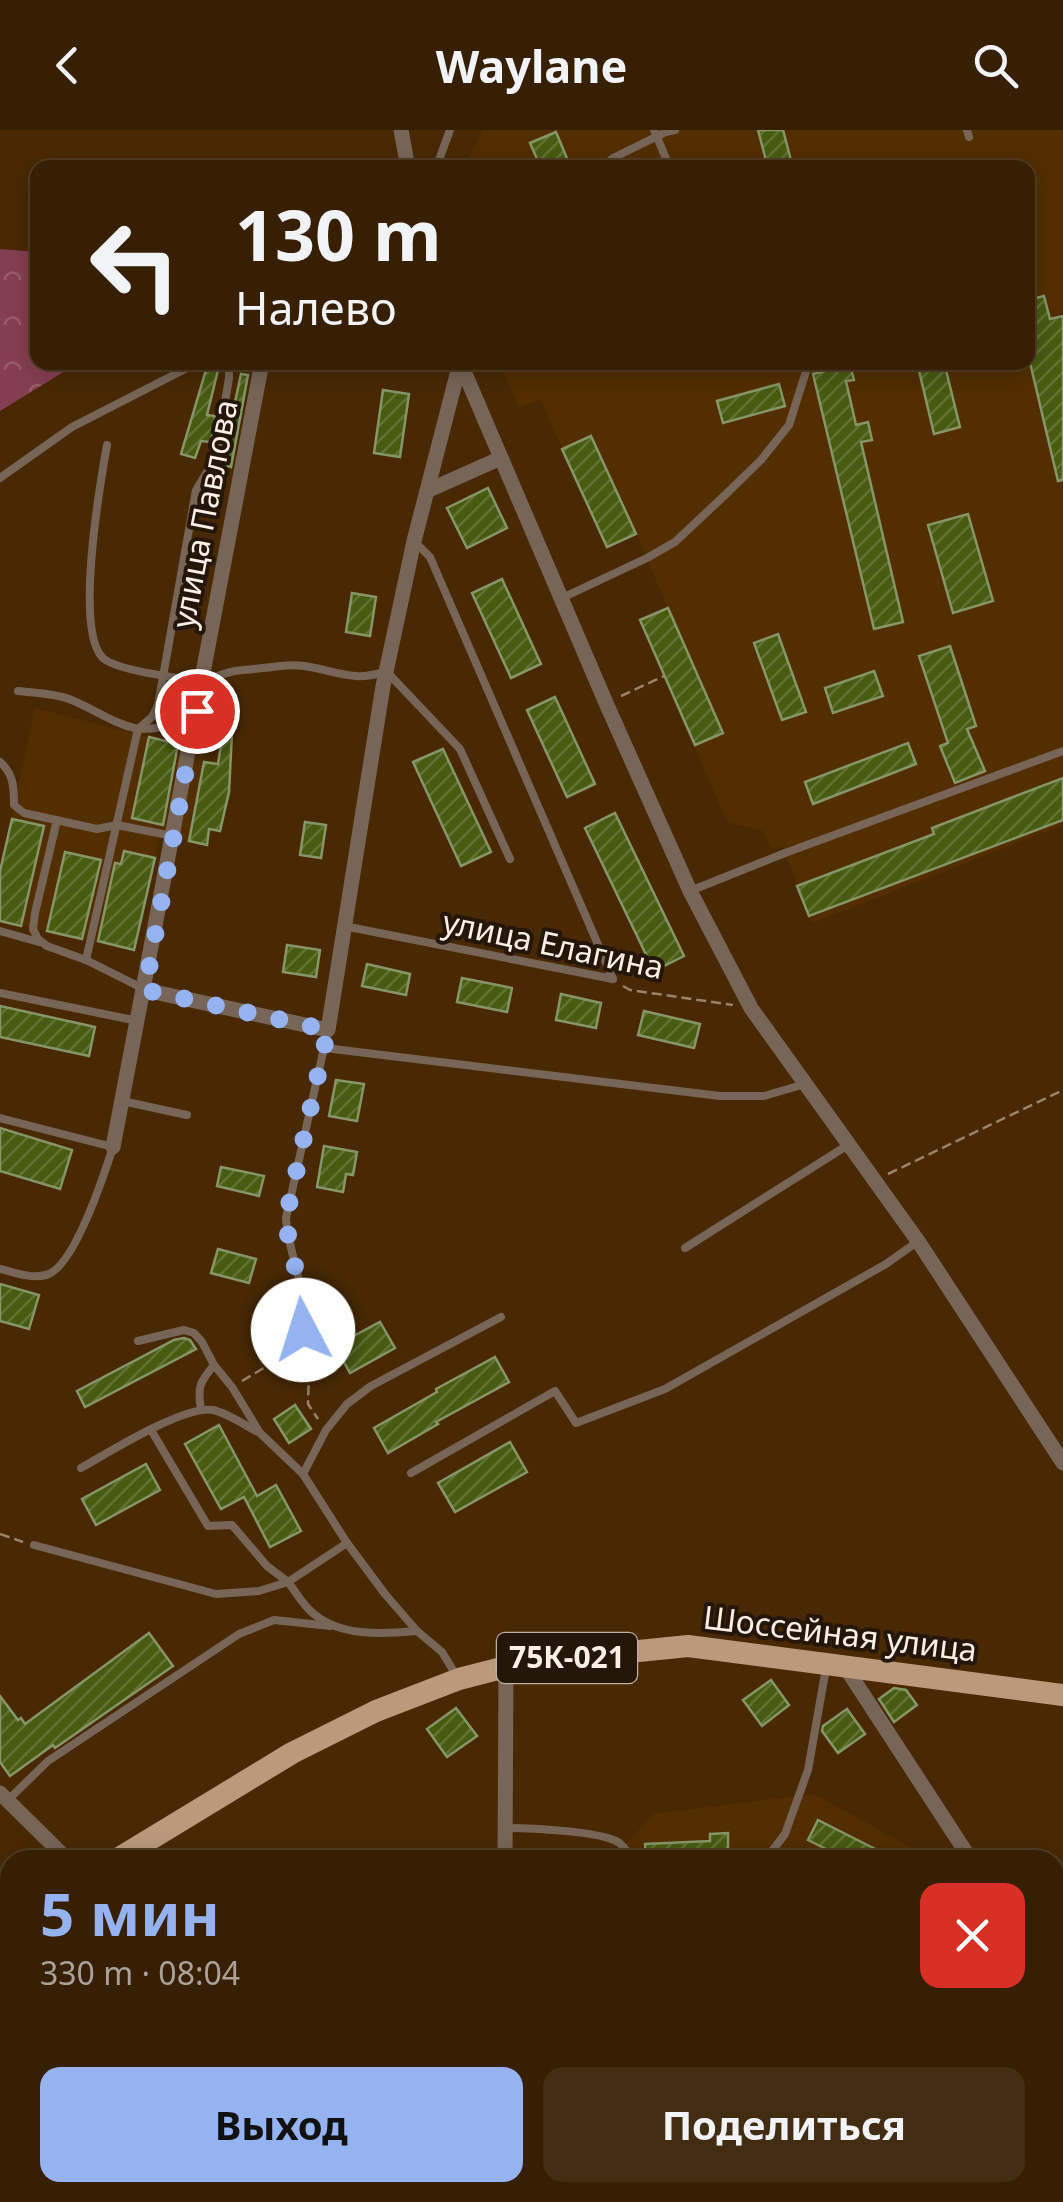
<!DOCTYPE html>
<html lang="ru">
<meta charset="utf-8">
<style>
:root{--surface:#371f03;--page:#422c12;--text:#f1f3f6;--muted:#aaa29a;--line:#513d25;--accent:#95b2f1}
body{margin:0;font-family:"Noto Sans",sans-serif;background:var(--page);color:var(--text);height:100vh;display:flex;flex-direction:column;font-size:38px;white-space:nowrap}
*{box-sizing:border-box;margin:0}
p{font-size:32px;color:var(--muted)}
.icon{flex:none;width:55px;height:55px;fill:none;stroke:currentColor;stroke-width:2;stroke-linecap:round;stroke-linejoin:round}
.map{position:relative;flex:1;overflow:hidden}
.side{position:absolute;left:0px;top:1720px;width:1065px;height:352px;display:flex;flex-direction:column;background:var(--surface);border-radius:30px 30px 0 0;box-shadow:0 5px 25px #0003,0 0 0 2px var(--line)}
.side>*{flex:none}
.guide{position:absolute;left:30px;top:30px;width:1005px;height:210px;border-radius:20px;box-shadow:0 5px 25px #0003,0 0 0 2px var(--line);background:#371f03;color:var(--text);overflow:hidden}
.pin{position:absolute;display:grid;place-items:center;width:85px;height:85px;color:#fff;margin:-42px;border:5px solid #fff;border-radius:50%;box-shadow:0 2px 10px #0007}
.me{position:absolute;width:110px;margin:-55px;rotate:355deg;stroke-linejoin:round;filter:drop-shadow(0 0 8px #0008)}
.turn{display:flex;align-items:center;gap:35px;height:210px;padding:0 40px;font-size:45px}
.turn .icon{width:130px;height:130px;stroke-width:2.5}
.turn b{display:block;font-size:70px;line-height:85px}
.round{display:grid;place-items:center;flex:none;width:105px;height:105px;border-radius:20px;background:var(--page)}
.headline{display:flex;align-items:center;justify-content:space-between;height:170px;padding:0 40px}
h1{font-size:60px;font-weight:700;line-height:75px;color:var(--accent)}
.cta{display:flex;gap:20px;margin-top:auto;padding:20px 40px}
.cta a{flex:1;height:115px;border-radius:20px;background:var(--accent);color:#111;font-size:40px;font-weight:700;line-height:115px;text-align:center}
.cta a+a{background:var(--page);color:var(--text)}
header{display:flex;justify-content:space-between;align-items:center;height:130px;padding:0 40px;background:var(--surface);font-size:45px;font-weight:700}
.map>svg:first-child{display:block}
.built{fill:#532e00}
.forest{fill:url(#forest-crowns)}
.green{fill:#6d3242}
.building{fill:url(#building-hatch);stroke:#869668;stroke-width:2.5}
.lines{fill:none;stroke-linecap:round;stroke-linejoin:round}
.path{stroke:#9b836a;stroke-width:2.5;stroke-dasharray:10 5;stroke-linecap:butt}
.service{stroke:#776658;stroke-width:8}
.minor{stroke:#776658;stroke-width:15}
.primary{stroke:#bb9a7c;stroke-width:22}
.route{stroke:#95b2f1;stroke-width:18;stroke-dasharray:0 32.4}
.labels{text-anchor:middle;stroke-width:8;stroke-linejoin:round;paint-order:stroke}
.shield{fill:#241608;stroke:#bcafa3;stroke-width:2.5}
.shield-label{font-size:30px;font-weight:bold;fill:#fdf0e5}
.street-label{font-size:32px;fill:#fdf0e5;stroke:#241608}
</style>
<header><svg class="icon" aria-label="back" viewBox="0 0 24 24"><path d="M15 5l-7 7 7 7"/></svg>Waylane<svg class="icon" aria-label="search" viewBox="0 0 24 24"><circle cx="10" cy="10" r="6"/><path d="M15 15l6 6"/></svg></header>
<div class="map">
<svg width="1063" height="2072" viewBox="0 0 1063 2072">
<defs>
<pattern id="forest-crowns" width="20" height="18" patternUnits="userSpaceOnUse" patternTransform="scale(2.5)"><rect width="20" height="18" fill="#863f52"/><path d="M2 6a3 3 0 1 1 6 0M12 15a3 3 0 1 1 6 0" fill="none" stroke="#985b6b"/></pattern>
<pattern id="building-hatch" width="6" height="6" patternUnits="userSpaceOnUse" patternTransform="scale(2.5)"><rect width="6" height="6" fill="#475b11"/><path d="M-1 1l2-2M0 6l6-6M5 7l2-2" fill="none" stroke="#627334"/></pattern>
</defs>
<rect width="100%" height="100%" fill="#492904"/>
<g class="built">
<polygon points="482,0 1063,0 1063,695 812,793 782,715 772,719 763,701 727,692 640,490 667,477 637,404 607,417 540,269 519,278 499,233 1028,232 1028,38 464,38"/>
<polygon points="35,578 149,607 208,618 204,632 217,634 225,593 232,594 229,662 220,701 209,699 207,715 160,704 134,820 0,791 0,741"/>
<polygon points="814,1664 934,1730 611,1730 654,1684"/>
</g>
<polygon class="forest" points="0,119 37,122 38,232 78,233 0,281"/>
<polygon class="green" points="0,1867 10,1877 10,2062 203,2062 213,2072 0,2072"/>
<g class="building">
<polygon points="758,0 783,0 793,38 768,38"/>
<polygon points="556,2 571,38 541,38 530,13"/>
<polygon points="1044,166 1050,189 1063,186 1063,350 1058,351 1028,224 1028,195 1033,193 1028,170"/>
<polygon points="216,232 220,232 207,285 215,286 211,312 201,311 195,328 181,324 206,240 213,238"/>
<polygon points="917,232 944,232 960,297 934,304"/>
<polygon points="850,235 854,250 846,251 856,295 868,292 872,310 861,312 903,492 874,499 813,244"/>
<polygon points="241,244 248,245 231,337 222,334"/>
<polygon points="779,254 785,276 723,293 717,271"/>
<polygon points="383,260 409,264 400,327 374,323"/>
<polygon points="591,306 636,404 607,417 562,319"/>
<polygon points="488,358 507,398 467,418 447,378"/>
<polygon points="968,384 993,471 953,483 928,395"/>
<polygon points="502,449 541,534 511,548 472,463"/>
<polygon points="352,463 376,467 370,506 346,502"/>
<polygon points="668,478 723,603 695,615 640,490"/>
<polygon points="778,504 806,582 782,590 754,513"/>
<polygon points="950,516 976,596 967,599 985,641 955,653 940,616 948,613 919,526"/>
<polygon points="874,541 883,566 833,583 825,558"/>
<polygon points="555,567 595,654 567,667 527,580"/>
<polygon points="223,602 232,603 229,662 220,701 209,699 207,715 189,711 204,632 218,634"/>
<polygon points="149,607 178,614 163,695 132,688"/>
<polygon points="908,613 916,634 813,674 805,652"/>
<polygon points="443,619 491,722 461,736 413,632"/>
<polygon points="1063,648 1063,690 809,786 797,756 934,704 932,698"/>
<polygon points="615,683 684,826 654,841 585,698"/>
<polygon points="12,689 44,696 21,796 0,791 0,741"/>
<polygon points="305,692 326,695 321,728 300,725"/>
<polygon points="124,721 155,728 134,820 98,811 115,733 121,734"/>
<polygon points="65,722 101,730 82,809 47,801"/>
<polygon points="287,815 320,820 316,847 283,842"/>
<polygon points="367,834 410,844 406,865 362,856"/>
<polygon points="462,848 512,858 507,882 457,872"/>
<polygon points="561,864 601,873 596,898 556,890"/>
<polygon points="0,876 95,897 89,926 0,907"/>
<polygon points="644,881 700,894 694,918 638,905"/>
<polygon points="336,950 364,954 357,991 329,986"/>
<polygon points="0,998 72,1020 60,1059 0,1041"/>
<polygon points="324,1016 357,1022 353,1045 346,1044 343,1062 317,1057"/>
<polygon points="221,1037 264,1046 259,1066 217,1056"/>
<polygon points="218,1119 256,1129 249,1153 211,1143"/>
<polygon points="0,1154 39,1165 29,1199 0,1191"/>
<polygon points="380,1192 395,1218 350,1243 335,1216"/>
<polygon points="184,1208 190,1210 196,1219 85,1277 77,1261 174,1210"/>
<polygon points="495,1227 509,1252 436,1292 438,1294 388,1323 374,1298 437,1262 436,1259"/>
<polygon points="295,1275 311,1299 289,1313 274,1289"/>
<polygon points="219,1295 257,1366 276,1355 301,1401 270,1417 244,1367 221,1379 185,1314"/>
<polygon points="510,1312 527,1342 455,1382 438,1353"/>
<polygon points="146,1334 160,1360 96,1395 82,1369"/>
<polygon points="149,1503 173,1536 55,1618 53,1615 10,1646 0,1632 0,1566 18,1590 21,1588 25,1594"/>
<polygon points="771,1550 789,1575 762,1596 743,1570"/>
<polygon points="894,1558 906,1560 917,1575 894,1592 879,1569"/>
<polygon points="456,1578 477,1606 447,1627 427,1599"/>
<polygon points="847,1579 865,1604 838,1623 822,1601 823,1596"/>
<polygon points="818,1690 897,1730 848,1730 808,1710"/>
<polygon points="728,1703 728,1730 646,1730 645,1714 710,1711 710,1704"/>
</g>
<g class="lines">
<g class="path">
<polyline points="621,566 664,546"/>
<polyline points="623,856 630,860 733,875"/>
<polyline points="888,1044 1063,960"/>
<polyline points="302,1227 309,1240 308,1274 318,1289"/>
<polyline points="242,1251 287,1224"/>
<polyline points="0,1404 23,1412"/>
</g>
<g class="service">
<polyline points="654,0 670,38"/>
<polyline points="967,0 969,7"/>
<polyline points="516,33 519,38"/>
<polyline points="436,38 450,0"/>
<polyline points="602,38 613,28 666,2 675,0"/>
<path d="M107 315C100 354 75 498 102 527 113 540 188 551 206 549 216 547 225 543 235 541 250 539 266 538 281 536 318 530 348 557 386 541L460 619 510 729"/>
<polyline points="0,348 72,297 195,234 209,232"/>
<polyline points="416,413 430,427 613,849"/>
<polyline points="562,468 647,428 675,412 724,366 761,330 789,295 809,232"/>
<path d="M18 561C35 563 53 563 69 569 93 578 113 594 138 599L152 587 158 575 196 360 216 327 229 248V232"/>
<path d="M0 632C14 644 14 659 14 675L24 683 97 699 117 695 173 706"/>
<polyline points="57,690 35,783 33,799 38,809 47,816 86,830 144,859"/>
<polyline points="690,761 785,723 1063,621"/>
<polyline points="344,796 613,849"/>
<polyline points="0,801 39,812"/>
<path d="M86 830 138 599C159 599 177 596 194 583"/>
<polyline points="0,863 138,891"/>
<polyline points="325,918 720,966 764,966 805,954"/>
<polyline points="122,971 187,985"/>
<path d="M0 988 113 1017C104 1045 74 1138 46 1145 31 1149 14 1142 0 1139"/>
<polyline points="685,1118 848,1015"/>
<polyline points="138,1211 184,1200 194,1203 202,1212 214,1235 232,1257 260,1303 303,1344 347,1413 385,1464 417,1501 442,1522 456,1545"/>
<path d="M297 1217C301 1205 306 1191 304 1177 301 1147 288 1118 286 1088L328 900"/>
<path d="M201 1279C197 1257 200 1252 214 1235"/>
<polyline points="151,1300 208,1396 232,1395 267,1436 288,1452 347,1413"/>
<path d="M81 1338C108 1323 184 1275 213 1280 227 1283 243 1294 256 1301"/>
<polyline points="411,1343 555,1261 576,1293 665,1259 886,1134 917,1112"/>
<polyline points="303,1344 326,1300 347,1274 371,1256 501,1187"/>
<path d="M34 1415 216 1464 259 1461 288 1452C296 1462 303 1476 314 1484 341 1507 384 1504 417 1501"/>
<polyline points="7,1671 48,1631 239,1504 274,1490 330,1496"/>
<path d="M505 1698C528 1698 600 1701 618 1712 624 1716 629 1725 635 1730"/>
<polyline points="765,1730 785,1704 808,1640 826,1538"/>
<polyline points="0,2000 10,2039"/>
<polyline points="16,2062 18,2072"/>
<polyline points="112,2062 114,2072"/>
<polyline points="701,2062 708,2072"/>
</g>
<g class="minor">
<polyline points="401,0 408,38"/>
<polyline points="460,232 606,573 690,761 751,878 918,1111 1063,1333"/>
<polyline points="427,361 501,328"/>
<polyline points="145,860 328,900 383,556 414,411 460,233"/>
<polyline points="113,1017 262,232"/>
<polyline points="844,1535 971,1730"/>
<polyline points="0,1663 68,1730"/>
<polyline points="505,1730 506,1537"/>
<polyline points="1055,1860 1063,1872"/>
<polyline points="1055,1975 1063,1971"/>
<polyline points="414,2062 424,2072"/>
<polyline points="1031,2062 1038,2072"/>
<polyline points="501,2072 501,2062"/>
<polyline points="907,2072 921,2062"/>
</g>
<g class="primary">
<polyline points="116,1730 292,1623 376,1581 459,1549 521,1533 688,1516 1063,1565"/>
<polyline points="0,1800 10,1794"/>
</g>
</g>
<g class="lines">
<path class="route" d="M197 581 145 860 328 900 286 1088C289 1127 306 1161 303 1200"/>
</g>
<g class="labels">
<rect class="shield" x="497" y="1503" width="140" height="50" rx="8"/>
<g class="shield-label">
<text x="567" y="1538">75К-021</text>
</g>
<g class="street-label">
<text transform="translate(205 384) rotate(-79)" y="11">улица Павлова</text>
<text transform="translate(553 815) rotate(12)" y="11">улица Елагина</text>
<text transform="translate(840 1504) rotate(7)" y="11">Шоссейная улица</text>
</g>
</g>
</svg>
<div class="pin" style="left:197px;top:581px;background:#d93025"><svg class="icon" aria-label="arrive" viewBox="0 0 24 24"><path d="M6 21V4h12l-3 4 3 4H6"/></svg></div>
<svg class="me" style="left:303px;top:1200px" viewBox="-20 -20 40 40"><circle r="19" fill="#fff"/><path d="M0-13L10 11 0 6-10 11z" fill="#95b2f1"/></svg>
<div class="guide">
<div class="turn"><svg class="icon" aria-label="left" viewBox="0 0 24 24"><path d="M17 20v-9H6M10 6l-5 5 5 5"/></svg><div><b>130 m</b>Налево</div></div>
</div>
<section class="side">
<div class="headline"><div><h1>5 мин</h1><p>330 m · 08:04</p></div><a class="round" style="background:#d93025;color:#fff"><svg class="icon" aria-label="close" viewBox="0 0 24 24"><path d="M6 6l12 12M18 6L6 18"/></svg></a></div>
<div class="cta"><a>Выход</a><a>Поделиться</a></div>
</section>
</div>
